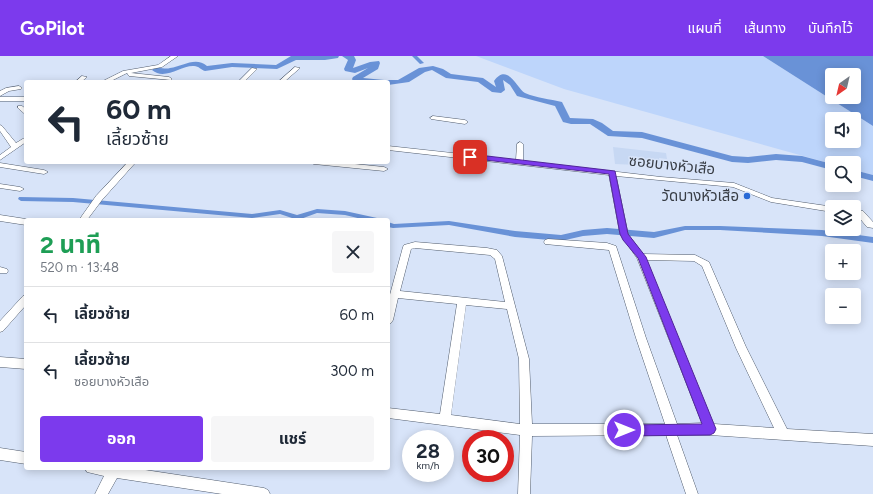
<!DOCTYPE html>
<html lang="th">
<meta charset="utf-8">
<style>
:root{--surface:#fff;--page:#f6f6f7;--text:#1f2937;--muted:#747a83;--line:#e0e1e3;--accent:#7c3aed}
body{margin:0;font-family:Figtree,"Noto Sans Thai",sans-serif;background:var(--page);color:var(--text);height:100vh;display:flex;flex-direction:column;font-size:15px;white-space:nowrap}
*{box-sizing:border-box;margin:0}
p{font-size:13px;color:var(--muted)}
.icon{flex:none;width:22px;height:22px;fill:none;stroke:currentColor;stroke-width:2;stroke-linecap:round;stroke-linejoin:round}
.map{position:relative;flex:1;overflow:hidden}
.drawer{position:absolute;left:24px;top:162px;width:366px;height:252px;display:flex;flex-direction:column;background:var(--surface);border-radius:4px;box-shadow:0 2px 10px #0003}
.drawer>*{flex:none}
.banner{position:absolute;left:24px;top:24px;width:366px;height:84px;border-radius:4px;box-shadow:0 2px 10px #0003;background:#fff;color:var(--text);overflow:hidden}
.needle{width:26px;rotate:214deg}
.controls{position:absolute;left:825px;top:12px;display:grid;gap:8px}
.controls a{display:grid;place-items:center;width:36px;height:36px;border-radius:4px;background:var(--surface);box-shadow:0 2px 10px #0003;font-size:20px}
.speed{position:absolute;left:402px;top:374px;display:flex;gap:8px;font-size:20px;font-weight:700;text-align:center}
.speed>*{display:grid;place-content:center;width:52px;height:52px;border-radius:50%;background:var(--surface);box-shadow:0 2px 10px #0003;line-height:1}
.speed small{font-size:10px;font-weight:400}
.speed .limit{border:6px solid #d22;background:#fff;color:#111}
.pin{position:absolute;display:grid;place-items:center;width:34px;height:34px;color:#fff;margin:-17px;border-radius:8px;box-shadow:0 2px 6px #0006}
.me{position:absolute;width:44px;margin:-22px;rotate:90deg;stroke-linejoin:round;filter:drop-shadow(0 0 3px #0008)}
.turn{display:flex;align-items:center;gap:14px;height:84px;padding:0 16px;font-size:18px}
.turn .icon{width:52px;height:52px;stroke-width:2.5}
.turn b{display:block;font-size:28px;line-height:34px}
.round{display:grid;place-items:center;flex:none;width:42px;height:42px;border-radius:4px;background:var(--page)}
.head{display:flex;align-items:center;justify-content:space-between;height:68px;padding:0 16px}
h1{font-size:24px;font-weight:700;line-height:30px;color:#1e9e55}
.action{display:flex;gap:8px;margin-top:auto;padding:8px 16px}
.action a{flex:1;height:46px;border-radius:4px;background:var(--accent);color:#fff;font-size:16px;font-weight:700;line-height:46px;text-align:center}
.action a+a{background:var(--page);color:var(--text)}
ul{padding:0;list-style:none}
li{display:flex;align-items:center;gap:12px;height:56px;padding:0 16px;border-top:1px solid var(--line)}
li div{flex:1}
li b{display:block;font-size:15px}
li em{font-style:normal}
header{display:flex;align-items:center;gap:24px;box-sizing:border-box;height:56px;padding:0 20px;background:var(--accent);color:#fff}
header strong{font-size:19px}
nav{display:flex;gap:22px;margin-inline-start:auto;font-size:14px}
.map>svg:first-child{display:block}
.built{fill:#c7d8f3}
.green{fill:#bdd5fb;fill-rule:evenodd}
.water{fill:#6992d7;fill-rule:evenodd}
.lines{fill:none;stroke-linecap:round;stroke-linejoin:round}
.canal{fill:#6992d7;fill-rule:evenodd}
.river{fill:#6992d7;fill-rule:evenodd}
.street-casing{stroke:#515c6d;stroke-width:1}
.street{fill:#fff;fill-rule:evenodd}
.route{fill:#7c3aed;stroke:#51269a}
.poi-dot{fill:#2869d6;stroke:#d8e4f9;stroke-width:1.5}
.labels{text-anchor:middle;stroke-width:3;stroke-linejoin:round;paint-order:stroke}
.street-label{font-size:15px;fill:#383d45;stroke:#d8e4f9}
.poi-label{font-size:15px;fill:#383d45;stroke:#d8e4f9;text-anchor:end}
</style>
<header>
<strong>GoPilot</strong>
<nav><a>แผนที่</a><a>เส้นทาง</a><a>บันทึกไว้</a></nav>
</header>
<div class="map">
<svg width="873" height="438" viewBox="0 0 873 438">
<rect width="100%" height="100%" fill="#d8e4f9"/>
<polygon class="built" points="613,91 666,97 667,103 659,102 660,110 615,108"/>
<path class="green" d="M476 0H763L873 70V119L854 114V107L832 108 564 33ZM832 63H854V85H832Z"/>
<path class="water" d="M763 0H873V70ZM832 19H854V41H832Z"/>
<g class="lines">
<g class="canal">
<polygon points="316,0 320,0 320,2 316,3"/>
<polygon points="412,0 417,0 424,7 420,8"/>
<polygon points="19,141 73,142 252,158 280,154 297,159 317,153 345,155 377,162 381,164 366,164 345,159 317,157 298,164 280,158 252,162 73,146 21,145 18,143"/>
<polygon points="449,165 515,175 561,179 583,174 607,172 654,176 685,170 720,170 822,174 873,181 873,187 822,180 720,174 685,174 654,182 607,178 583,180 561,185 515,181 449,169 393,172 388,171 388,166 394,168"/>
</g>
<g class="river">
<path d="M291 0H339L338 2 325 4H296L277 13 232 11 205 15C201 14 199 10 194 10 181 9 165 25 152 14 157 9 164 14 170 12 183 10 196 0 207 10L232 7 276 9Z"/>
<path d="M342 0H354L356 4 353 12 370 6 379 5 380 7 378 13 363 22 384 24H398L419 12 433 10 443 13 451 18 483 22 496 31 494 25C508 6 517 33 525 37 536 42 550 43 562 46L570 62 593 63 602 67 613 75 642 76 732 100 748 101 776 98 802 100 832 108V114L802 106 776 104 748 107 732 106 642 82 608 80 590 68H571L563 66 555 50 517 40 510 29 503 24 505 34 501 37 492 36 478 26 446 22 432 14 425 16 409 26 388 29V26L356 25H353L352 23 353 21 368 12 355 17 345 15 344 13 348 4Z"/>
<polygon points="854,114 873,119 873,125 854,120"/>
</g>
<g class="street-casing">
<g id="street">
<polygon points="171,0 178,0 162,11 131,17 169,21 172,23 171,24 129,20 127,17 109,26 101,26 123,15 158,9"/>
<polygon points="295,11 300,12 284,26 278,26"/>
<polygon points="252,12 257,13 244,26 238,26"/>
<polygon points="82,20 87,21 81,26 75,26"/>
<polygon points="19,30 22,32 21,33 9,35 0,40 0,35 6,32"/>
<rect x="0" y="41" width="26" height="4"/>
<polygon points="18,50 22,50 26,53 26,59 18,52"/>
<polygon points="433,60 465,64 468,66 465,68 431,63 430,62"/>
<polygon points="0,69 2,70 16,87 26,81 26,86 0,104 0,99 11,91 0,75"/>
<path d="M520 86 523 88V105L661 121 734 127 772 142 834 151H832V156L771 146 733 131 616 120 628 178 643 198 695 199 709 206 746 291 787 373 873 378V390L710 379H677L698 438H686L666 379 532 380 530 438H518L520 379 388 362V352L440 358 457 248 398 242 393 264 391 267 388 268V246L403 191 404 189 415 186 487 192 497 194 502 200 529 303 532 368H665L636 282 609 194 545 188 544 186 545 184 548 183 607 187 616 190 646 282 677 368 702 367 637 202 620 178 609 119 388 94V90L516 104 517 88ZM415 192 490 199 495 203 505 246 400 235 411 193ZM647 204 694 205 702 210 736 292 774 372 714 368ZM466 249 507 253 519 303 520 368 451 359Z"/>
<polygon points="128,106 136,106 102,144 87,164 79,164 96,140"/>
<polygon points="310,106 335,106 384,111 388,113 384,115 314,108"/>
<polygon points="0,107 44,114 48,116 44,118 0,111"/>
<polygon points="0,128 20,131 24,133 20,135 0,132"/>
<polygon points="854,153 863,155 873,166 873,172 867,171 857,159 854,159"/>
<polygon points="0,159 26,163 29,164 26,164 26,169 0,165"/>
<polygon points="0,211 7,213 8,215 7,217 0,217"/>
<polygon points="26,239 26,249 3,275 0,276 0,265 23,240"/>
<polygon points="0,301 26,303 26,313 0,311"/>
<polygon points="0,392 26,396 26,408 0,404"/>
<polygon points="85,412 132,412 264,432 268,434 270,438 222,438 117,422 108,438 95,438 104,420 87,416"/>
</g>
</g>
<use href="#street" class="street"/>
</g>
<polygon class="route" points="470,98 615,115 628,178 646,201 716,373 714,377 710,379 624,380 620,378 618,374 620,370 624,369 702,368 638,202 623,184 620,178 609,118 467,102 467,99"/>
<circle class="poi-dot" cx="747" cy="140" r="4"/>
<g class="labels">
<g class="street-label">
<text transform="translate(672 109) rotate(6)" y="5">ซอยบางหัวเสือ</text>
</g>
<g class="poi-label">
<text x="739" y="145">วัดบางหัวเสือ</text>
</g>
</g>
</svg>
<div class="controls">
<a><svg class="needle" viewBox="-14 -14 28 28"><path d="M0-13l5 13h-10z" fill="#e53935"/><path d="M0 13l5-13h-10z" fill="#747a83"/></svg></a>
<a><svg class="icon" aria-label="sound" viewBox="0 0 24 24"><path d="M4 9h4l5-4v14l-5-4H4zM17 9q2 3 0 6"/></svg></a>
<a><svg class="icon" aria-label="search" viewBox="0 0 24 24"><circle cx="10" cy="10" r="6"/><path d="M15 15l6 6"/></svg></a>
<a><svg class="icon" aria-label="layers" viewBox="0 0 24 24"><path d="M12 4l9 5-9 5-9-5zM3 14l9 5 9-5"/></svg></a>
<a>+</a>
<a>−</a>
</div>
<div class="speed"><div>28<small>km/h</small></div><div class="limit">30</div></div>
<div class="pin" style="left:470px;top:101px;background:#d93025"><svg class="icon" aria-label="arrive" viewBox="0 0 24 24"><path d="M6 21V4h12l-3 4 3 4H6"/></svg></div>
<svg class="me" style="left:624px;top:374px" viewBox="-20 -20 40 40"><circle r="17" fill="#7c3aed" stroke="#fff" stroke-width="3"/><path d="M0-11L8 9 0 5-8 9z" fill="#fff"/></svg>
<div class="banner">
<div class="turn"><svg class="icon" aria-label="left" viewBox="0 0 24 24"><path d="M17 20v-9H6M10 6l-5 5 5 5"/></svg><div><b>60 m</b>เลี้ยวซ้าย</div></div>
</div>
<section class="drawer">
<div class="head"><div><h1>2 นาที</h1><p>520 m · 13:48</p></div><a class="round"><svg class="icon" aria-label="close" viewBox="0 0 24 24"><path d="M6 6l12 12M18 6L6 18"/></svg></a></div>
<ul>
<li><svg class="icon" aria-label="left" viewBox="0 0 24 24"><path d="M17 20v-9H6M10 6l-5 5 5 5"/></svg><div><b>เลี้ยวซ้าย</b></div><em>60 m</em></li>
<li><svg class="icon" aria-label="left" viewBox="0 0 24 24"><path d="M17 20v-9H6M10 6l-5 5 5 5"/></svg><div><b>เลี้ยวซ้าย</b><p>ซอยบางหัวเสือ</p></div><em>300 m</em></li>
</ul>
<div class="action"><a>ออก</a><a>แชร์</a></div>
</section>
</div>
